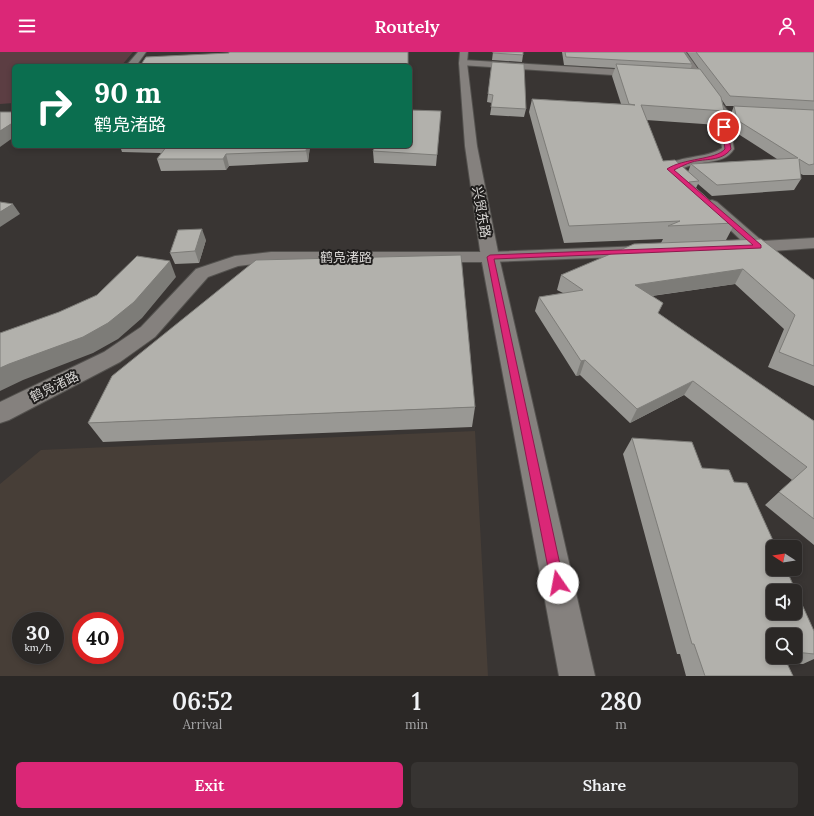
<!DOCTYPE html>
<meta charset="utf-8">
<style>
:root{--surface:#2b2826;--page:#373432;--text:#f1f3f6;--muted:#a6a6a7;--line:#474443;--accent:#db2777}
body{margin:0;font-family:Lora,"Noto Sans SC",serif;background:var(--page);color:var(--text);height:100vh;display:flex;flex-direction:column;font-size:15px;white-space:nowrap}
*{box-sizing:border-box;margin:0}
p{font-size:13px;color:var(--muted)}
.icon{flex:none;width:22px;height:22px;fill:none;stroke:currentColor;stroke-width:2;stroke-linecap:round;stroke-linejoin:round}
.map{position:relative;height:624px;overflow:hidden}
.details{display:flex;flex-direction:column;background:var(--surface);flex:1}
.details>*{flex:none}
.hud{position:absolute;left:12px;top:12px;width:400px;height:84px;border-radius:6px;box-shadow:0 2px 6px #0003,0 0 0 1px var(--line);background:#0b6e4f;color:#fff;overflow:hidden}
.needle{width:26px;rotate:282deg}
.controls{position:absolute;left:766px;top:488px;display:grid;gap:8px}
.controls a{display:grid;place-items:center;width:36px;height:36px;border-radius:6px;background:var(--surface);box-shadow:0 2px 6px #0003,0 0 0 1px var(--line);font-size:20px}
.speed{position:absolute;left:12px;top:560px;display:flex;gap:8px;font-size:20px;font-weight:700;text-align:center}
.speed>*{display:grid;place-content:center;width:52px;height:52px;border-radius:50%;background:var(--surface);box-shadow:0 2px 6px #0003,0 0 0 1px var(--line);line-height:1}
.speed small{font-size:10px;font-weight:400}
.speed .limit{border:6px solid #d22;background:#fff;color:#111}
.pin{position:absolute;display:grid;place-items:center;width:34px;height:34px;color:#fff;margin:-17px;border:2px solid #fff;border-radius:50%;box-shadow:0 1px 4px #0007}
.me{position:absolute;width:44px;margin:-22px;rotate:348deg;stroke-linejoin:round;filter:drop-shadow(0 0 3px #0008)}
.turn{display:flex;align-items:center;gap:14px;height:84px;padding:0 16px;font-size:18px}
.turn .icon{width:52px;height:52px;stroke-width:2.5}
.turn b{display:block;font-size:28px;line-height:34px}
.eta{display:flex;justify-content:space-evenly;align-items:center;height:68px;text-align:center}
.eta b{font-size:24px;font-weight:600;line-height:28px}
.action{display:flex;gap:8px;margin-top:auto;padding:8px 16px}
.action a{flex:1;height:46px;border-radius:6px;background:var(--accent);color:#fff;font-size:16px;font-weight:600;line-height:46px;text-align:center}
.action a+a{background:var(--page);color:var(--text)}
header{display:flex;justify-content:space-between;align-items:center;height:52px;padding:0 16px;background:var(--accent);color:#fff;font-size:18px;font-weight:600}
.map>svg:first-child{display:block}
.built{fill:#473e37;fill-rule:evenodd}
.green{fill:#5c3e43}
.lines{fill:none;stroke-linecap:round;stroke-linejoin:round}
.minor-casing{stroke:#54524f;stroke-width:2}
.tertiary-casing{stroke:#54524f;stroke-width:2}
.minor{fill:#85817e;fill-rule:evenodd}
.tertiary{fill:#85817e;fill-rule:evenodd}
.wall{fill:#999894;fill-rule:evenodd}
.shaded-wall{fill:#7d7c78}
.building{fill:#b2b1ac;stroke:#7d7c78;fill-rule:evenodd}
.route{fill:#db2777;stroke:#8e194d}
.labels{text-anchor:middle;stroke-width:4;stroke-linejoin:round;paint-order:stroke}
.street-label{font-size:13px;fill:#dbd9d7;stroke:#1f1d1c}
</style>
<header><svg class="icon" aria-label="menu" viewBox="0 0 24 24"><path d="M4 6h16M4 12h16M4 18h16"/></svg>Routely<svg class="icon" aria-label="person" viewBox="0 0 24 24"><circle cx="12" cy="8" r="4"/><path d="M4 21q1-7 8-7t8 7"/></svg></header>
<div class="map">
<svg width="814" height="624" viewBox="0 0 814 624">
<rect width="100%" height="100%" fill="#393533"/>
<path class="built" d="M475 379 488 624H0V432L41 398ZM21 569H55V603H21ZM81 569H115V603H81Z"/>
<polygon class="green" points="0,0 133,0 121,14 14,14 14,51 0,52"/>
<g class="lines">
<g class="minor-casing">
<g id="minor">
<polygon points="138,0 146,0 136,14 126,14"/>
<path d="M678 0H686L727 58 734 97C726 110 711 109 697 112 691 113 685 115 679 118L691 129 689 132C679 135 669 125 663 117 673 103 708 107 722 96L717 58Z"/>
<polygon points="463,8 644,19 649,22 644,25 460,13 459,11"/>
<polygon points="712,148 717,150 762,189 814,186 814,196 759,200 736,199 734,195 736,191 743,190 707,156 704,153 707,150"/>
<polygon points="643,194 649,195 652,199 649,203 643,204 490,210 271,210 238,214 208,225 155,285 120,310 9,368 0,371 0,350 104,300 141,275 196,217 235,204 271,200 490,200"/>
</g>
</g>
<g class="tertiary-casing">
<polygon id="tertiary" points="460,0 468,0 467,11 477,94 499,205 595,624 559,624 481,205 465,94 459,11"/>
</g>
<use href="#minor" class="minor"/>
<use href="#tertiary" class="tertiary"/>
</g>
<g class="wall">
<polygon points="493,0 523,3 522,10 492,8"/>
<path d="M562 0H684L692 12 691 16 699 17 687 0H814V123H803L801 122V127L794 138 712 144 698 132 696 136 735 171 726 188 814 228V334L768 315 784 277 735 232 652 244 663 251 658 261 814 369V493L765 453 792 428 684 343 630 371 580 323 576 324 535 259 539 245 563 241 557 238 561 223 661 191 663 187 564 191 529 60 532 47 621 52 612 24 615 16 564 13ZM722 48 726 54H738H734L730 64 732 78 777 107 691 112 688 120 663 109 646 68 718 73 724 59Z"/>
<polygon points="492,10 526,57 524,65 490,63 492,51 487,50"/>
<polygon points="440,70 436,114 374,111 373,99"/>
<polygon points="120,94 310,94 308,110 229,114 226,118 161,119 157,107 161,101 122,100"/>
<polygon points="206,188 199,211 175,212 170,201"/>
<polygon points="475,355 472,375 103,390 88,371"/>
<path d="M632 386 734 430 814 579V607L803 612 787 611 793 624H686L680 602H677L623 402ZM795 583V605H773Z"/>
</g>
<g class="shaded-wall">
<polygon points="14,70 14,85 0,95 0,79"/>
<polygon points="307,94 310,94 308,110 306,99"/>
<polygon points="226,102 229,114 226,118 223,107"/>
<polygon points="13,152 20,162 0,175 0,160"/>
<polygon points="202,177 206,188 199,211 195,199"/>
<polygon points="170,209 176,225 142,266 118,287 93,301 23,328 0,339 0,316"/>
<polygon points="743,217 735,232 629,247 635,233"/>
<polygon points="585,308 580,323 576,324 581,309"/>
<polygon points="693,329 684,343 630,371 637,357"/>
</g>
<g class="building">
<polygon points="229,0 408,0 408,14 140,14 146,5 229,1"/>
<polygon points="493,0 523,0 523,3 493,1"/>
<polygon points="565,0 684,0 692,12 566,5"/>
<polygon points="696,0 814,0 814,49 730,44"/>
<polygon points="492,10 524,12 526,57 491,55 493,43 488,42"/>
<polygon points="616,12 700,17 721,45 724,59 641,53 663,109 675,108 699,129 689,130 735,171 668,174 680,169 569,174 532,47 635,53 629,52"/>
<polygon points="734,54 814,58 814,112 809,113 799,107 801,127 717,133 691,112 798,106 737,68"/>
<polygon points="410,58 441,59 437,103 373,99 375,94 410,94"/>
<polygon points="0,60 14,60 14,70 0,79"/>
<polygon points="167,94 307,94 306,99 226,102 223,107 157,107"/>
<polygon points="0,150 13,152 0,160"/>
<polygon points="202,177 195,199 170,201 178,178"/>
<polygon points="761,187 814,228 814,314 779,300 795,263 743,217 635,233 663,251 658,261 814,369 814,467 779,440 807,415 693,329 637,357 585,308 581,309 539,245 583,238 561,223 634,192"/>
<polygon points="461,203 475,355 88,371 112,324 256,208"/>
<polygon points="137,204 170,209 134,250 108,271 83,285 9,312 0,316 0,281 59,260 97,243"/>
<path d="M632 386 692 390 702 416 729 418 734 430 747 431 776 495H773V517H786L814 579V602L795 600V583H773V605H784L793 624H705L694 592H692ZM773 539H795V561H773Z"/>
</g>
<path class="route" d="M724 73 727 75 731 97C721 110 706 106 692 110 686 112 680 115 674 118L761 193V196L494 207 564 531 562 535 558 537 553 535 551 531 487 205 490 203 753 193 667 117C683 106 716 108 725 97L722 75Z"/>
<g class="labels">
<g class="street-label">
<text transform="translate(482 160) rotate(80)" y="5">兴贸东路</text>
<text x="346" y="210">鹤凫渚路</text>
<text transform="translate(54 334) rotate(-26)" y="5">鹤凫渚路</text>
</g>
</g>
</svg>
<div class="controls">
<a><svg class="needle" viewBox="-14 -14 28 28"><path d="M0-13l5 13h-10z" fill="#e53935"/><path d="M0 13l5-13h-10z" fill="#a6a6a7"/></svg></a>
<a><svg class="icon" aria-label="sound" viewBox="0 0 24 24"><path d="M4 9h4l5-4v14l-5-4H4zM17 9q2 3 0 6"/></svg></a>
<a><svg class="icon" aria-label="search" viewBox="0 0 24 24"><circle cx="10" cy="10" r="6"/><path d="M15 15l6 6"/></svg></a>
</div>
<div class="speed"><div>30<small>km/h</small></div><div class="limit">40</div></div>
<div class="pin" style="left:724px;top:75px;background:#d93025"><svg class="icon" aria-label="arrive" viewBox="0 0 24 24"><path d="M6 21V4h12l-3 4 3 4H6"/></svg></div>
<svg class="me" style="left:558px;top:531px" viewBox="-20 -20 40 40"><circle r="19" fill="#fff"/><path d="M0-13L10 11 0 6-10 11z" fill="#db2777"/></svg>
<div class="hud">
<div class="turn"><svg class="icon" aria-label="right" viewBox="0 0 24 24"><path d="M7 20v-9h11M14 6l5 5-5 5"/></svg><div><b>90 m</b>鹤凫渚路</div></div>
</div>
</div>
<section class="details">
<div class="eta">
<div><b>06:52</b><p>Arrival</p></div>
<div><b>1</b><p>min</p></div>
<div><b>280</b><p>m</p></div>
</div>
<div class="action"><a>Exit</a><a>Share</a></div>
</section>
